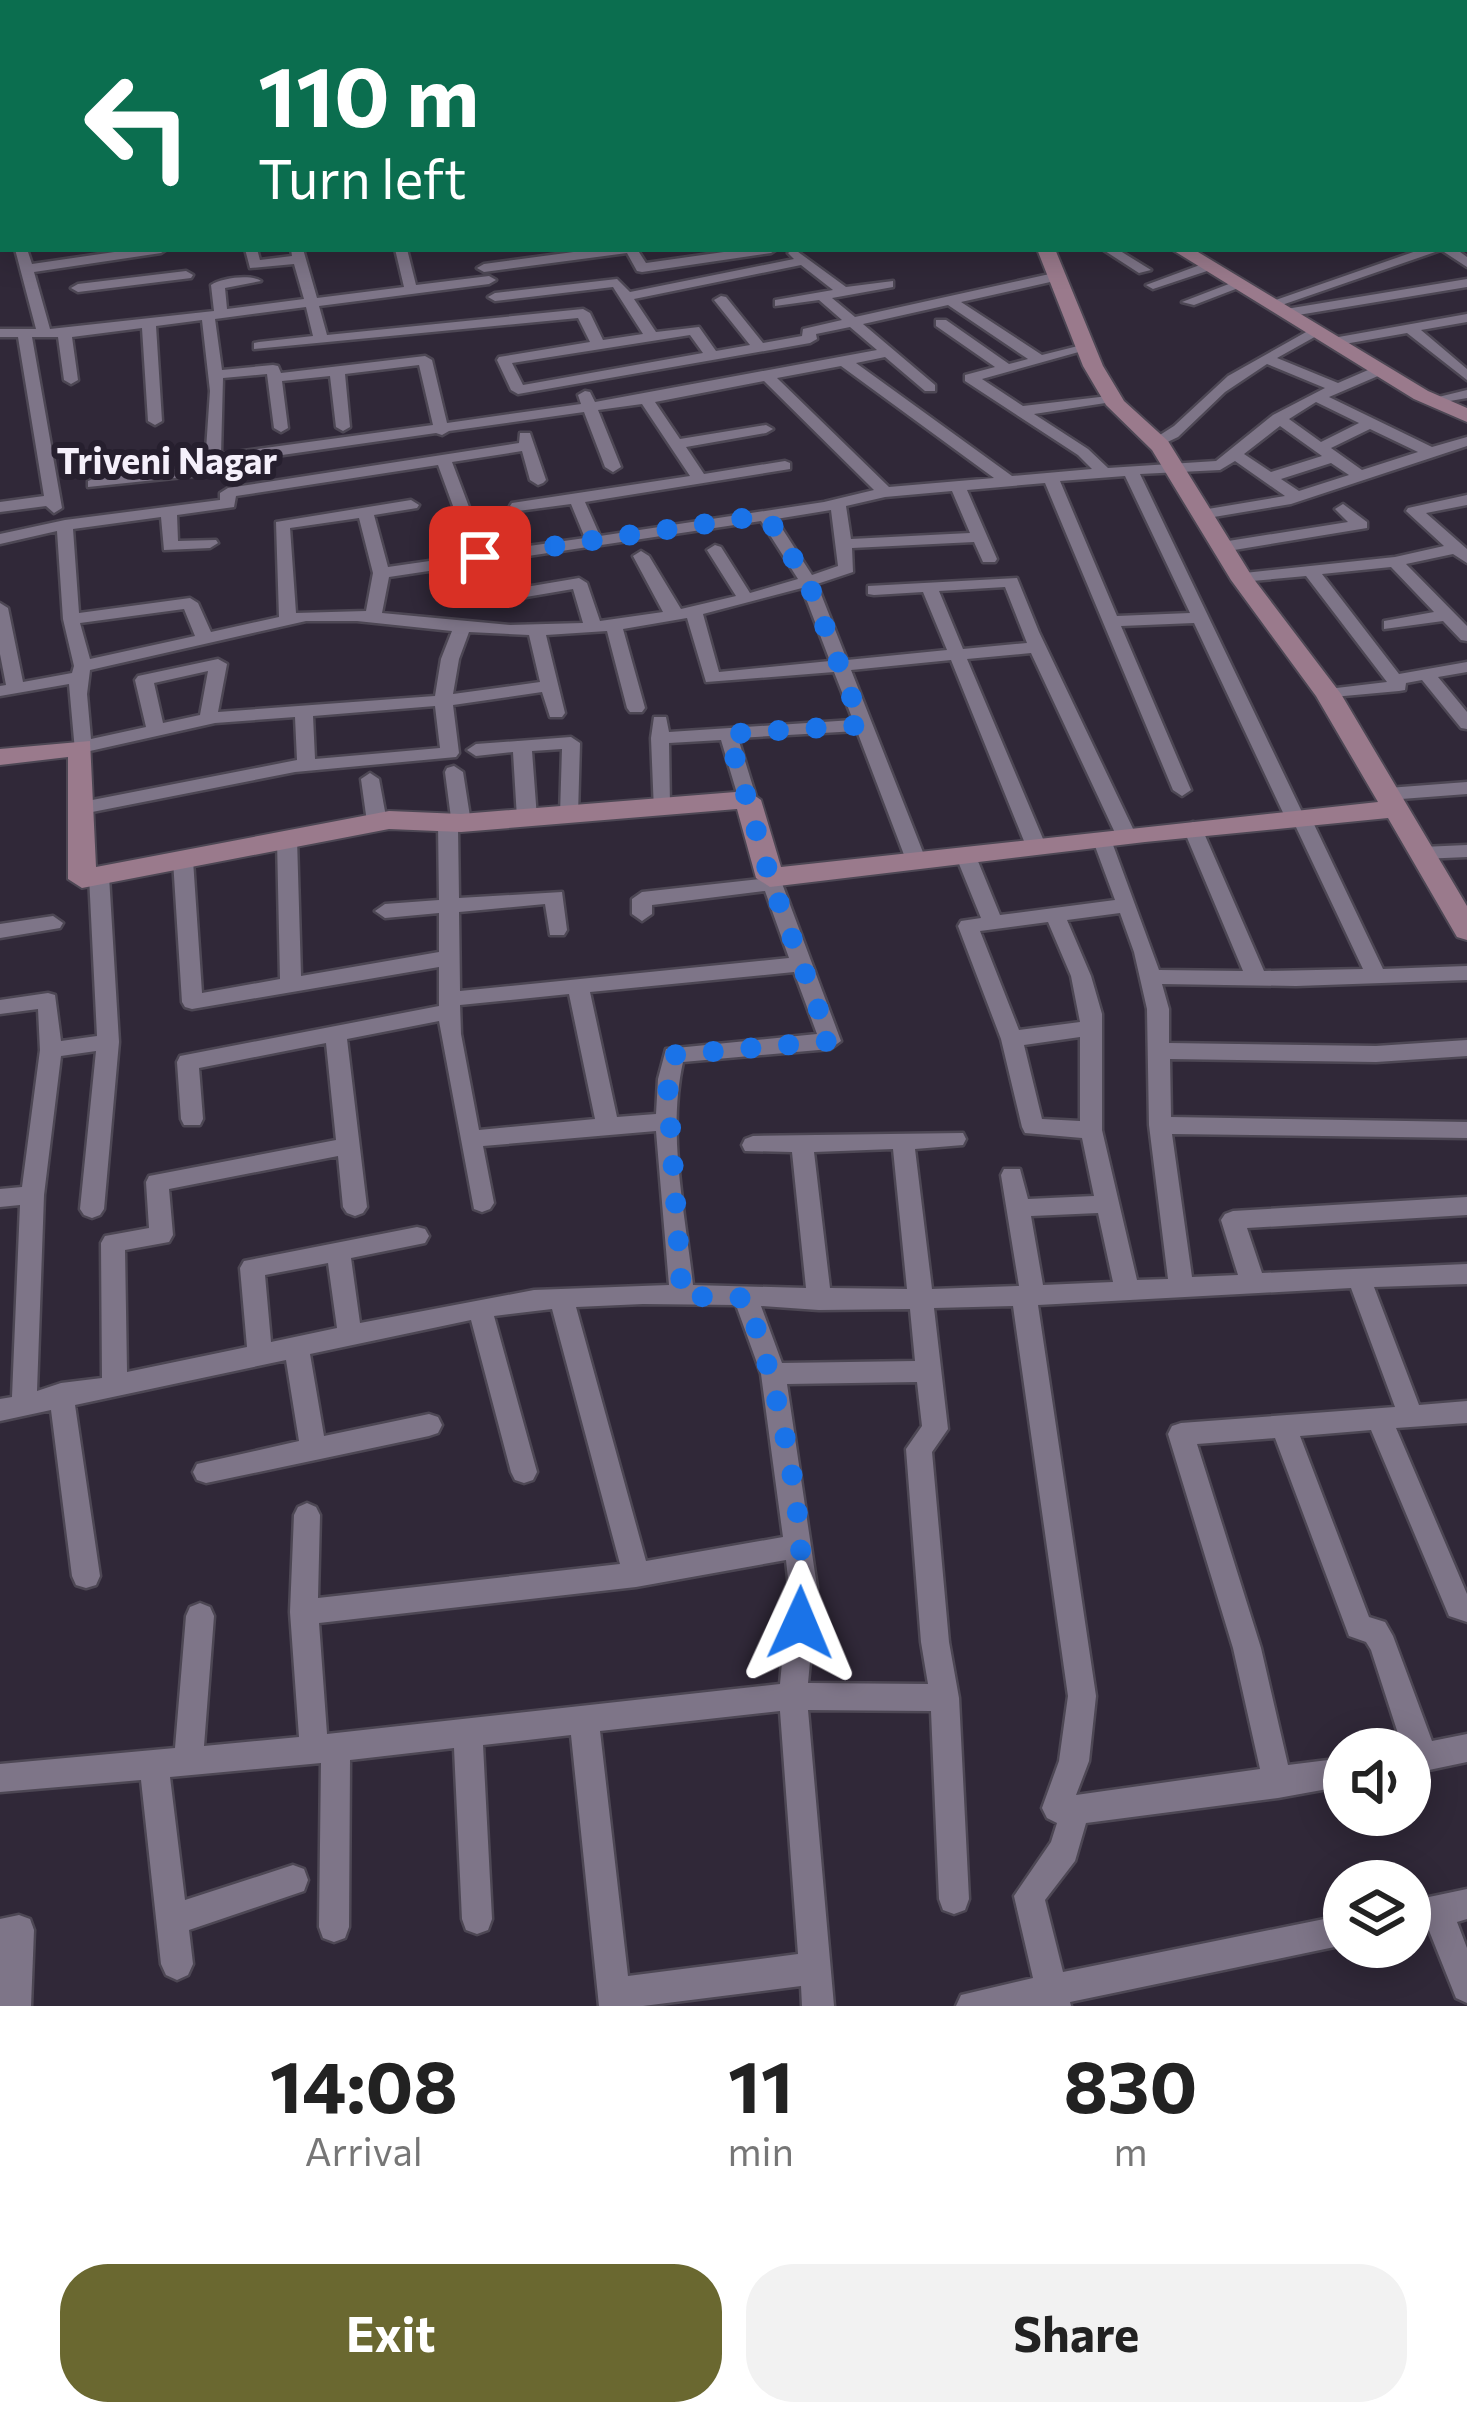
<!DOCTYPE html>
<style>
:root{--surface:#fff;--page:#f2f2f2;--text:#222;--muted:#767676;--accent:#6a6830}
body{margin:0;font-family:Commissioner,sans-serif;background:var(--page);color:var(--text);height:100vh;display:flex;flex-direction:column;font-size:45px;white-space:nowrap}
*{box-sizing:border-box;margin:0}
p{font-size:39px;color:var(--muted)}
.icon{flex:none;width:66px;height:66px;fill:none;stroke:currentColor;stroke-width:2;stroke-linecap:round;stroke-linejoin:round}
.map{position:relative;height:2006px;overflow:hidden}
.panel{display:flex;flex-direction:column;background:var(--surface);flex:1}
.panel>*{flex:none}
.banner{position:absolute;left:0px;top:0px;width:1467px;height:252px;box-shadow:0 6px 30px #0003;background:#0b6e4f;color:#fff;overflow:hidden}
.fabs{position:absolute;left:1323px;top:1728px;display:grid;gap:24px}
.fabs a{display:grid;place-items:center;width:108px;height:108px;border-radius:50%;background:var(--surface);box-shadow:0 6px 30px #0003;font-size:60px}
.pin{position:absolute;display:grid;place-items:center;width:102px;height:102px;color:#fff;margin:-51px;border-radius:24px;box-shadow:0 6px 18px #0006}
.me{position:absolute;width:132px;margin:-66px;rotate:1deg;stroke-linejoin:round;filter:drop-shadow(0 0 9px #0008)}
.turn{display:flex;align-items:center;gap:42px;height:252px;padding:0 60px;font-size:54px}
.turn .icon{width:156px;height:156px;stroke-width:2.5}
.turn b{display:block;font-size:84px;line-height:102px}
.eta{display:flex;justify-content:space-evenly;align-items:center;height:204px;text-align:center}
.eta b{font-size:72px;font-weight:700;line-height:84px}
.action{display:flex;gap:24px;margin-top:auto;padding:24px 60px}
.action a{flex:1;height:138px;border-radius:48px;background:var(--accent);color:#fff;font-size:48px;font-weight:700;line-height:138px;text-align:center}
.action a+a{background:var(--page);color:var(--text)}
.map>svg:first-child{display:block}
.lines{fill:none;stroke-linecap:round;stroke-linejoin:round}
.street-casing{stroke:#4d4754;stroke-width:5}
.secondary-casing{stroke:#4d4754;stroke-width:4}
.street{fill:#7e7588;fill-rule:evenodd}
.secondary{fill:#9a7a8c;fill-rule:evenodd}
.route{stroke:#1a73e8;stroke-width:21;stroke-dasharray:0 37.8}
.labels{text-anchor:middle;stroke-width:12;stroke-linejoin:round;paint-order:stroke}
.far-district-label{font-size:36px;font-weight:bold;fill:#f5f0fb;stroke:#261f2e}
</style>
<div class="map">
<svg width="1467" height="2006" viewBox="0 0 1467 2006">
<rect width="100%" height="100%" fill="#302838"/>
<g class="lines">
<g class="street-casing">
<g id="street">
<polygon points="223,0 235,0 238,3 226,3"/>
<polygon points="271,0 282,0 284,3 273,3"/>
<polygon points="318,0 330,0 332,3 320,3"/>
<polygon points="368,0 380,0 382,3 370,3"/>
<polygon points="450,0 460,0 463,3 450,3"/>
<polygon points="512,0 522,0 523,3 513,3"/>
<polygon points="576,0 586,0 588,3 578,3"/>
<polygon points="622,0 633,0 635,3 624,3"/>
<polygon points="668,0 678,0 679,3 669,3"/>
<polygon points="712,0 722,0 724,3 714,3"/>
<polygon points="948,0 960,0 963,3 951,3"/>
<polygon points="1001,0 1093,0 1088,3 1006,3"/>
<polygon points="1131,0 1141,0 1143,3 1133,3"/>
<polygon points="1238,0 1250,0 1253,3 1241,3"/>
<polygon points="1287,0 1301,0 1302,2 1282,3"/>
<polygon points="1314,0 1326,0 1329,3 1317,3"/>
<polygon points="1356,0 1368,0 1371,3 1359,3"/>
<polygon points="1406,0 1418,0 1421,3 1409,3"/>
<polygon points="1447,0 1459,0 1462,3 1450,3"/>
<rect x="0" y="21" width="3" height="6"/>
<polygon points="1464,27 1467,28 1467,35 1464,34"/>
<polygon points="3,44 3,55 0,55 0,45"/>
<rect x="1464" y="55" width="3" height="8"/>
<rect x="1464" y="81" width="3" height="6"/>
<rect x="0" y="82" width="3" height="6"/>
<polygon points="3,130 3,138 0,139 0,131"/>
<polygon points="3,157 3,165 0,166 0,158"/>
<polygon points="1467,234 1467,242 1464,243 1464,235"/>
<polygon points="3,236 3,244 0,245 0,237"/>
<path d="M15 249H27L32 264 135 249H167L161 253 34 272 50 329 214 311 211 285C222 278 250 274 261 281L225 288 227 309 304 299 294 264 250 268 245 249H257L260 260 292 256 291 249H303L317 298 404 287 395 249H407L416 285 489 276 496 280 489 284 319 306 327 335 583 309 590 313 603 340 643 334 613 287 495 301 488 297 495 293 617 279 630 292 794 259 788 253 794 249 846 287 893 281V287L832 298 855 317 1054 273 1061 277 1059 280 961 302 1042 355 1086 344 1093 348 982 379 1023 406 1117 395V401L1112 402 1034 414 1088 449 1108 468 1216 461 1273 415 1325 388 1267 364 1225 392 1178 437 1157 447 1149 442 1174 426 1228 376 1315 327 1320 328V334L1277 358 1338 383 1375 367H1385V373L1329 397 1432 447 1467 437V446L1291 504 1202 519 1196 517V511L1285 496 1235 461 1220 470 1140 474 1302 812 1311 818 1383 969 1467 966V980L1296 986 1162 984 1169 1009V1043L1376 1046 1467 1040V1056L1376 1062 1170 1059 1171 1117 1467 1122V1138L1172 1134 1192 1277 1238 1275 1221 1220 1225 1214 1233 1211 1467 1197V1215L1247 1228 1262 1273 1467 1264V1284L1374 1287 1419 1405 1467 1401V1423L1396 1428 1467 1594V1622L1449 1616 1371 1430 1300 1436 1369 1617 1385 1622 1393 1636 1432 1741 1467 1734V1762L1410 1774V1749H1403L1371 1650 1366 1642 1349 1636 1275 1438 1197 1444 1261 1648 1288 1765 1344 1758V1786L1278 1798 1086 1823 1075 1861 1045 1900 1063 1972 1344 1915V1945L1070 2002 1071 2006H956L961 1995 1033 1978 1014 1896 1051 1842 1057 1823 1047 1818 1042 1808 1059 1761 1068 1696 1013 1306 934 1308 948 1429 932 1452 949 1642 959 1698 969 1899 965 1910 954 1914 943 1910 939 1899 931 1711 808 1710 834 2006H802L801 1986 643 2006H599L571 1735 483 1745 492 1919 488 1930 477 1934 466 1930 462 1919 454 1748 350 1760 349 1927 345 1938 334 1942 323 1938 319 1927 321 1763 170 1777 185 1900 293 1865 304 1869 308 1880 304 1891 189 1930 193 1964 188 1975 177 1980 166 1975 161 1964 141 1780 0 1792V1764L175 1748 186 1616 190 1607 200 1603 210 1607 214 1616 204 1746 299 1737 290 1612 294 1515 298 1507 307 1503 316 1507 320 1515 318 1598 620 1564 552 1309 494 1316 537 1472 533 1480 524 1483 515 1480 511 1472 471 1320 310 1354 324 1436 429 1414 438 1417 442 1425 438 1433 429 1436 206 1483 197 1480 193 1472 197 1464 299 1441 286 1360 75 1405 100 1576 96 1585 86 1588 76 1585 72 1576 51 1410 0 1421V1399L12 1397 20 1205 0 1207V1189L22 1187 40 1050 38 1009 0 1014V1000L48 993 55 995 61 1041 97 1036 89 876 92 871H106L109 876 119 1042 104 1209 100 1215 92 1218 84 1215 80 1209 96 1051 61 1056 44 1195 37 1391 61 1383 102 1378 101 1243 105 1236 149 1228 146 1182 149 1176 336 1140 326 1043 199 1068 203 1119 200 1125H184L181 1119 177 1062 180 1056 439 1006V967L192 1009 185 1007 182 1002 173 860 176 855 183 854 193 860 202 993 280 979 277 839 287 833 297 839 301 976 439 952V913L385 918 375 911 385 904 439 900 438 823 441 819 451 818 445 772 447 768 454 766 463 772 471 823 468 827 458 828 459 898 562 892 567 930 564 935H550L545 904 459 912 460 991 789 958 765 891 652 905V914L642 921 632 914V899L642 892 760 879 763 873 770 871 780 878 841 1041 830 1049 683 1062C667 1134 685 1211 693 1285L806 1288 792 1152 745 1151 742 1145 745 1139 753 1136 963 1133 966 1139 963 1145 915 1149 932 1289 1019 1286 1001 1175 1004 1169H1020L1028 1199 1094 1196 1082 1138 1025 1133 1022 1127 1001 1039 958 926 961 921 981 918 955 854 958 850 965 848 975 854 1000 915 1115 900 1092 838 1095 834H1109L1159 970 1243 971 1183 828 1193 822 1200 824 1264 971 1363 969 1295 825 1286 819 1194 623 1121 626 1191 790 1182 796 1173 790 1045 483 967 490 997 559 995 562H983L974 542 852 548 853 572 817 584 847 660 947 650 923 592 874 595 868 594V586L1017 578 1039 632 1136 835 1133 839 1126 841 1116 835 1031 653 967 659 1046 846 1043 850H1029L1026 846 951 660 851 670 926 860 923 865H909L906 860 857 731 738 738 757 800 748 806 739 800 721 740 669 743 670 807 661 813 654 811 651 738 654 717H666L669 732 853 720 834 672 706 682 687 618 623 629 645 708 642 712H630L627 708 607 631 546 635 565 713 562 717H550L542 692 453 705 459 753 456 757 295 772 82 814 75 812 73 808 75 804 82 802 297 760 295 717 215 723 81 753 75 751 69 684 0 696V686L6 685 0 654V603L8 608 23 682 72 673 74 666 63 619 57 531 0 544V534L65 520 220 500V493L228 488 519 443 520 433H530L546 480 543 483 538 485 530 480 522 451 452 462 486 552 585 538 571 504 518 511 510 506 512 503 690 476 642 404 598 410 621 467 613 472 605 467 584 412 449 431 442 435 436 433 220 464 217 472 212 474 88 487V481L93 479 205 465 210 391 202 320 156 326 162 421 155 425 148 421 142 328 72 337 78 380 71 384 64 380 58 337H32L62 508 54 513 46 506 0 512V502L44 496 18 337H0V329H36ZM801 265 833 290 775 300V306L819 300 842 320 803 329 802 336 763 343 726 297 721 296 714 300 750 345 716 351 699 327 656 332 634 299ZM948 305 1028 359 1009 364 946 320H936V326L995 367 965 375V381L1078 455 1092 469 1012 476 856 363 885 357 925 391H935V385L863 324ZM306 307 313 336 259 342 254 343V349L578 318 590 342 499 357 497 360 511 390 518 394 810 343 817 339 816 334 850 327 877 350 595 402 590 392 585 391 578 395 581 404 447 423 432 360 425 356 281 373 278 366 273 365 222 370 215 319ZM690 335 703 353 523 385 512 363ZM419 365 433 425 221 454 223 378 267 374 274 428 281 432 288 428 282 381 330 376 336 427 343 431 350 427 345 374ZM841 366 994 478 889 487 777 378ZM764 381 874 490 824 502 600 536 585 502 790 469V463L785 461 704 474 686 447 766 433 773 429 766 425 680 439 655 402ZM1316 402 1359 423 1321 442 1289 419ZM1280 426 1322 456 1271 472 1244 454ZM1370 429 1418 452 1362 470 1331 448ZM1331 463 1349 475 1299 491 1281 479ZM438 465 471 555 388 567 374 515 417 508 419 505 411 500 276 522 279 617 211 632 198 603 190 598 79 613 73 529 161 517 164 550 210 548 218 543 216 540 178 541 177 515 234 507 236 496ZM1125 476 1190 613 1117 616 1060 481ZM952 491 970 533 851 539 846 506 885 497ZM831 510 838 566 812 575 776 519ZM359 518 373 573 366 611 296 613 290 528ZM761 521 798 579 750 593 721 547 715 545 707 550 736 596 681 609 649 556 641 551 633 556 663 612 600 621 587 583 579 578 520 588 512 593 520 598 573 589 583 623 510 625 382 613 389 577ZM1005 587 1027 643 963 649 939 591ZM802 588 830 661 719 672 703 614ZM184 609 195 636 90 659 80 623ZM306 621H357L452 631 441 659 435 696 218 712 227 664 218 659 138 676 135 680 146 727 91 739 87 694 90 670ZM469 632 529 635 540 682 453 694 459 659ZM208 671 200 715 163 723 154 683ZM435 706 440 748 315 759 313 716ZM1120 913 1134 952 1147 1009 1149 1125 1168 1279 1137 1280 1102 1130V1014L1091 976 1067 920ZM1048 922 1071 976 1080 1022 1019 1030 980 931ZM794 972 817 1034 666 1049 658 1079 656 1114 617 1117 590 992ZM569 994 595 1119 479 1130 461 1034 460 1005ZM439 1021 474 1209 482 1212 490 1209 494 1203 483 1146 656 1131 669 1285 534 1290 360 1323 351 1258 425 1243 429 1236 425 1229 417 1227 244 1261 240 1268 247 1347 127 1372 125 1250 169 1242 173 1235 169 1189 338 1156 343 1207 347 1213 355 1216 363 1213 367 1207 347 1039ZM1080 1037V1121L1042 1119 1024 1045ZM893 1149 907 1289 830 1288 814 1152ZM1098 1213 1113 1282 1043 1285 1031 1216ZM328 1263 337 1328 271 1342 265 1275ZM1351 1288 1395 1407 1181 1423 1172 1426 1168 1434 1233 1648 1260 1769 1076 1795 1089 1761 1096 1696 1038 1305ZM643 1304 736 1305 761 1374 783 1537 646 1561 576 1307ZM761 1306 819 1310 910 1309 915 1361 782 1363ZM917 1382 922 1426 906 1449 921 1642 928 1684 808 1683 817 1587 787 1384ZM786 1560 789 1587 780 1684 327 1734 319 1623 636 1587ZM780 1711 798 1954 628 1976 600 1731Z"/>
<polygon points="596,249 637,249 646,263 745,249 777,249 771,253 642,272 637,271 627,253 484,272 477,268 484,264"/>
<polygon points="1102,249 1117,249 1151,270 1139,273"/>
<polygon points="1422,249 1456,249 1467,257 1467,267 1441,250 1276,307 1264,304"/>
<polygon points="1208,262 1215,266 1213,269 1153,289 1146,285"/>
<polygon points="186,271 193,275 191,278 78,292 71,288 78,284"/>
<polygon points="1467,279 1467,287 1286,317 1279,313 1286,309"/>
<polygon points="1234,282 1246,285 1194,305 1182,302"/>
<polygon points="1467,314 1467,322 1421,330 1467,369 1467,380 1407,333 1333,346 1326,342 1333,338"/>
<polygon points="1467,390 1467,398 1433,404 1426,400"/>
<polygon points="1467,495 1467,505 1426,513 1467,549 1467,563 1453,554 1406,564 1467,626 1467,641 1461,640 1443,621 1384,629 1384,621 1434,612 1391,567 1322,574 1399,674 1467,662 1467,672 1438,677 1467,712 1467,729 1461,728 1422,680 1406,683 1405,690 1399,691 1322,698 1319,694 1328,689 1387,682 1306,576 1241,582 1233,577 1235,574 1395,557 1444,546 1406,511 1408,508"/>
<polygon points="1343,504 1367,522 1367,528 1222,552 1214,547 1222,542 1348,522 1335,509"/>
<polygon points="571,737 580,743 578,815 569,821 560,815 562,749 532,751 537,818 527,824 517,818 513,752 476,756 467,750 476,744"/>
<polygon points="370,773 379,779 387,822 377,828 367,822 361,779"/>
<polygon points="1467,782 1467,794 1388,800 1379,794 1388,788"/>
<polygon points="1467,845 1467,857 1422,859 1412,853 1422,847"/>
<polygon points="53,916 63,923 60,928 0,938 0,924"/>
<polygon points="1467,1889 1467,1919 1457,1922 1467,1948 1467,2003 1456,1998 1428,1928 1410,1931 1410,1901"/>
<polygon points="19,1915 30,1919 34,1930 31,2006 0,2006 0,1919"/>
</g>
</g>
<g class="secondary-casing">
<g id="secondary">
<polygon points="761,0 776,0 778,3 763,3"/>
<polygon points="0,199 3,199 0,210"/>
<polygon points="1037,249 1055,249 1103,366 1124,401 1168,441 1253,578 1341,694 1467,906 1467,940 1457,937 1388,818 1145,842 770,887 756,878 737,809 461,832 389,829 82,888 68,879 68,757 0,765 0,749 90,741 96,867 389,811 461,814 748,791 761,800 781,867 1378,802 1316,696 1231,580 1152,450 1106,405 1083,366"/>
<polygon points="1171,249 1193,249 1428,391 1467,408 1467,422 1414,399"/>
</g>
</g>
<use href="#street" class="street"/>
<use href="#secondary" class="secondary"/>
</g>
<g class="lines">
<path class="route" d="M480 557 766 515 808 582 862 725 728 734 770 878 830 1041 674 1055 667 1075 682 1296 746 1298C780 1395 809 1520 800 1623"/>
</g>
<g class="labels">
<g class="far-district-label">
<text x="167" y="474">Triveni Nagar</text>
</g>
</g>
</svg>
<div class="fabs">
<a><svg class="icon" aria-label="sound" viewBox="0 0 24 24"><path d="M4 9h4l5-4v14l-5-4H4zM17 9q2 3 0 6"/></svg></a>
<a><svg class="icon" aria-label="layers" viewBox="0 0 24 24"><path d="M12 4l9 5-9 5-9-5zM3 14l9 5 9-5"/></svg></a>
</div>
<div class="pin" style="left:480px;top:557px;background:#d93025"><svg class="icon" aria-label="arrive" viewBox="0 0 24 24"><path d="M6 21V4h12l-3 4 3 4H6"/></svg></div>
<svg class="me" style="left:800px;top:1623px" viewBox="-20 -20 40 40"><path d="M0-17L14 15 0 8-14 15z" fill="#1a73e8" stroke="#fff" stroke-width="4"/></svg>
<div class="banner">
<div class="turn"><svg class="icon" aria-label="left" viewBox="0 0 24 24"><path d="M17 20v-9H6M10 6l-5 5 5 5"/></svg><div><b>110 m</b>Turn left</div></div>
</div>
</div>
<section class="panel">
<div class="eta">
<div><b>14:08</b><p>Arrival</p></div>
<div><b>11</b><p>min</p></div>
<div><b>830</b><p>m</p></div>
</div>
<div class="action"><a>Exit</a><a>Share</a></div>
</section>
